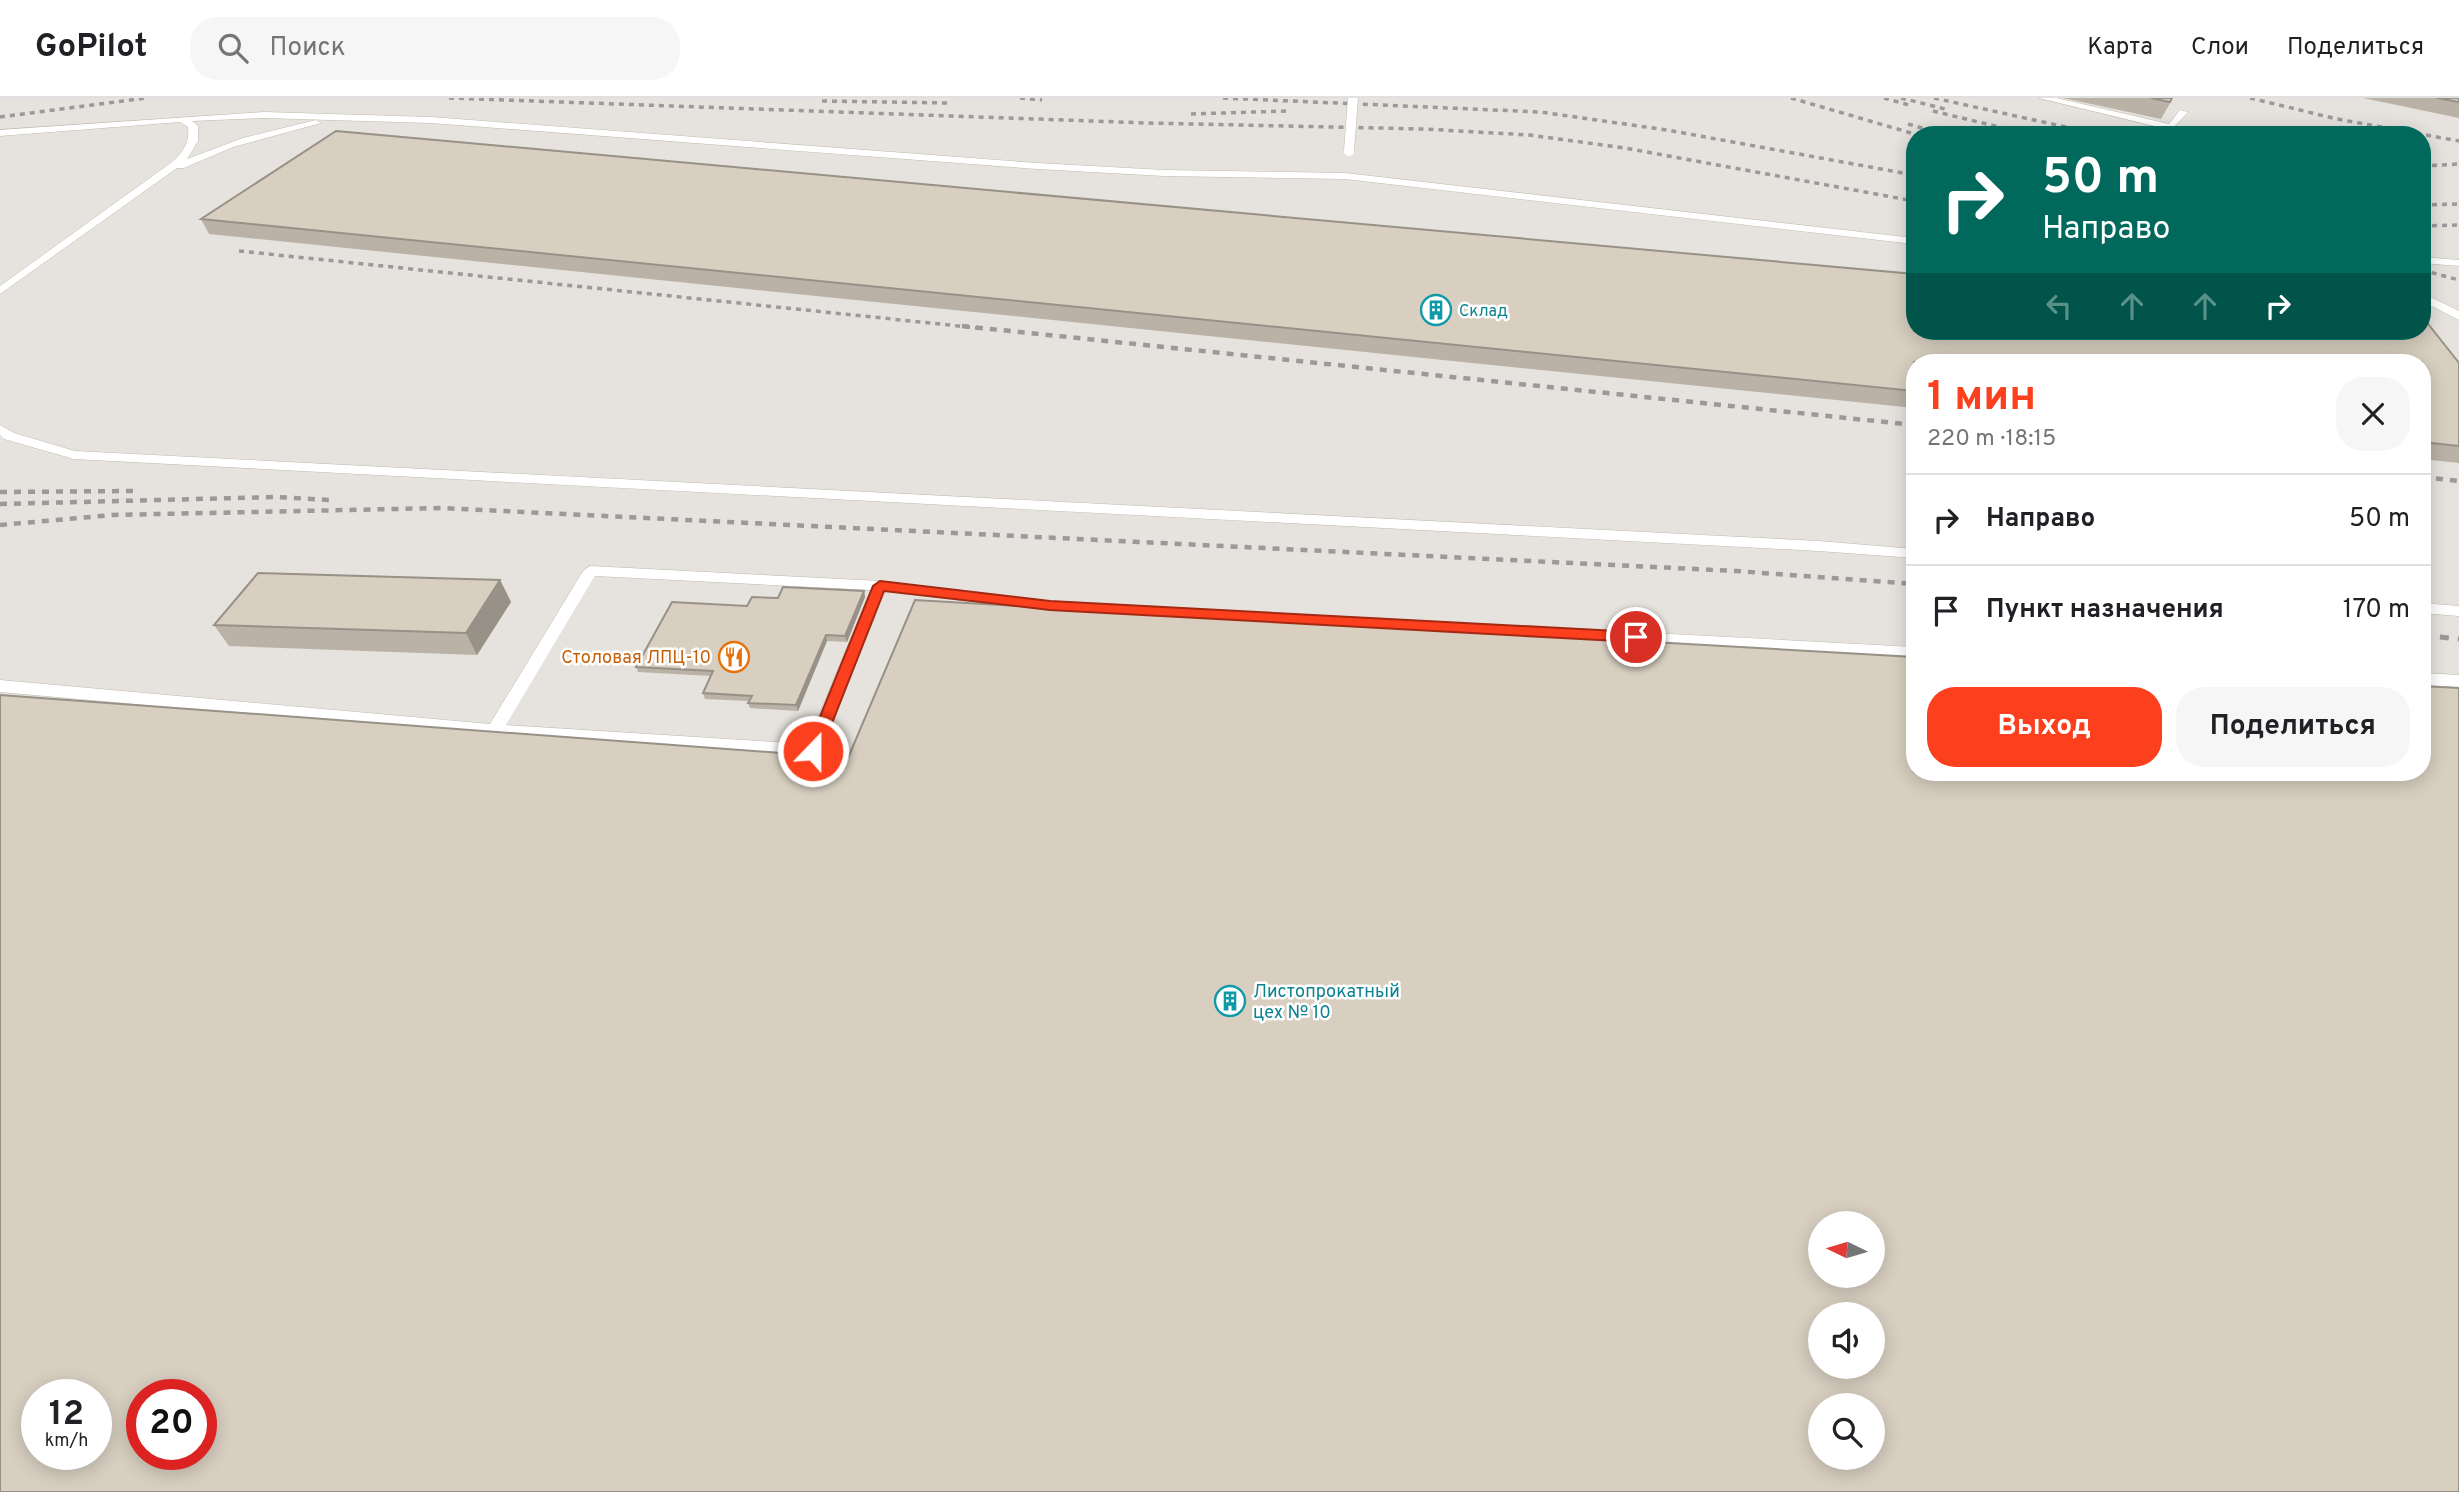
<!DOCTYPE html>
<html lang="ru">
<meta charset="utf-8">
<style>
:root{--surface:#fff;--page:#f6f6f6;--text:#202124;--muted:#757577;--line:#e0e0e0;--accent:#fc3f1d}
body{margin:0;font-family:Overpass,sans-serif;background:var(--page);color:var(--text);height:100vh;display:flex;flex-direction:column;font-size:26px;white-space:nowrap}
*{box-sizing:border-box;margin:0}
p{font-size:23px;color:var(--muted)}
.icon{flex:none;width:38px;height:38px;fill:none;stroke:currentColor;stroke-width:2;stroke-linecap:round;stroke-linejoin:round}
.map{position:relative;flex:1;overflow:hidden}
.details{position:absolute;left:1906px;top:256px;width:525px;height:427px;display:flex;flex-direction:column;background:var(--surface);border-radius:28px;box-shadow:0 4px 18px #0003}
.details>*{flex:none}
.banner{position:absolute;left:1906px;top:28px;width:525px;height:214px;border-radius:28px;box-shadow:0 4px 18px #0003;background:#00695c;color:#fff;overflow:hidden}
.needle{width:46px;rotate:275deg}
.controls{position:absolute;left:1808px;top:1113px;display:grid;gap:14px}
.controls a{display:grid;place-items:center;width:77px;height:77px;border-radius:50%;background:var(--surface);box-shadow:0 4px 18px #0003;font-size:35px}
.speed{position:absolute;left:21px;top:1281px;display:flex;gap:14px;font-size:35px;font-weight:700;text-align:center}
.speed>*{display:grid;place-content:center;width:91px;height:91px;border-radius:50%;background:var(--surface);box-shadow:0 4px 18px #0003;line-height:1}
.speed small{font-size:18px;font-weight:400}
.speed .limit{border:10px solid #d22;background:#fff;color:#111}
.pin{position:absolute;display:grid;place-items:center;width:60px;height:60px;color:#fff;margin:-30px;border:4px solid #fff;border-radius:50%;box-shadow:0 2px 7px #0007}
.me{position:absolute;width:77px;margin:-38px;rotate:22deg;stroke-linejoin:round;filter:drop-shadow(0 0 5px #0008)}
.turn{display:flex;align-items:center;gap:24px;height:147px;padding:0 21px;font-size:32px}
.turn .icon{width:91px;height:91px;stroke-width:2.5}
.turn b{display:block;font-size:49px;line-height:60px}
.lanes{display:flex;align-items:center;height:66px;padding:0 21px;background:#0003;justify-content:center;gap:35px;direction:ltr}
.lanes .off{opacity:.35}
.round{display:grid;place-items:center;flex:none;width:74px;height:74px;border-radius:28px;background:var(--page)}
.headline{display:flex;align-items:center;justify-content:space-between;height:119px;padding:0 21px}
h1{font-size:42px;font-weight:700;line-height:52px;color:var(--accent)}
.button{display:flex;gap:14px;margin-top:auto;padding:14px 21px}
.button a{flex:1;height:80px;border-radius:28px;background:var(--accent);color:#fff;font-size:28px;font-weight:700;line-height:80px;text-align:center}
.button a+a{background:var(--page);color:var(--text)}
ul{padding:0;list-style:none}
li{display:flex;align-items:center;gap:21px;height:91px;padding:0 21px;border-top:2px solid var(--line)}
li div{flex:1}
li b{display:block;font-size:26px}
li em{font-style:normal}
header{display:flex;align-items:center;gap:42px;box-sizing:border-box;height:98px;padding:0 35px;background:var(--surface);border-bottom:2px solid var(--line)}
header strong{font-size:33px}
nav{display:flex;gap:38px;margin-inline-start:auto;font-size:24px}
.search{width:490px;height:63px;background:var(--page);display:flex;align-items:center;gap:18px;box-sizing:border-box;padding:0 24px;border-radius:28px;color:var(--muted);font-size:26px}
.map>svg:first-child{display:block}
.industrial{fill:#e6e2dd;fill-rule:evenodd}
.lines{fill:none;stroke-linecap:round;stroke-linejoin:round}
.service-casing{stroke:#c2bbae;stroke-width:1}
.service{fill:#fff;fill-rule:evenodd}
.rail-far2{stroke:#9a9a9a;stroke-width:3.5;stroke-dasharray:5 5;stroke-linecap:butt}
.rail-far1{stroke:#9a9a9a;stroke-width:4.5;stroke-dasharray:7 7;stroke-linecap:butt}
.rail{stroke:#9a9a9a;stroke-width:5;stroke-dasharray:9 9;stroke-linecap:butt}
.service-bridge-casing{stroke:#c2bbae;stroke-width:11;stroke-linecap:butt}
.service-bridge{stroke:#fff;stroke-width:10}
.wall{fill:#bab2a6}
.shaded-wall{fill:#979187}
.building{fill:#d8cfc1;stroke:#979187;stroke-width:2;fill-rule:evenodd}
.route{fill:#fc3f1d;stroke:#a42913;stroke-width:2}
.labels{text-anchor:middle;stroke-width:5;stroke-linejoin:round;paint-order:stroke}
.far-culture-label{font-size:16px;fill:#0d838f;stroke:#fff;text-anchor:start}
.food-label{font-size:18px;fill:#c56008;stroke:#fff;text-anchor:end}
.culture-label{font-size:18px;fill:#0d838f;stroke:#fff;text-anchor:start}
</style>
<header>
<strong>GoPilot</strong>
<div class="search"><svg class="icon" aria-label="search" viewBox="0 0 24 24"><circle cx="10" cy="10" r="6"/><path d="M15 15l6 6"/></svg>Поиск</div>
<nav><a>Карта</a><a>Слои</a><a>Поделиться</a></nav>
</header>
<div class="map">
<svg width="2459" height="1394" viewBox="0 0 2459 1394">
<rect width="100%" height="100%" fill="#f6f3ec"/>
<path class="industrial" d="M0 0H2459V1394H0ZM1914 37H2422V233H1914ZM1914 264H2422V674H1914ZM1820 1125H1872V1178H1820ZM1820 1216H1872V1269H1820ZM37 1297H96V1356H37ZM142 1297H201V1356H142ZM1820 1307H1872V1360H1820Z"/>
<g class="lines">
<g class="service-casing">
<g id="service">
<polygon points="2039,0 2056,0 2169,26 2180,12 2188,14 2171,32"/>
<path d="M264 14 431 19 1037 65 1164 72 1345 75 1914 140V146L1345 81 1164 78 1037 71 431 25 264 20 192 23 198 28V43L187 61 243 40 316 22 321 25 233 49 184 70H177L0 196V188L172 64C183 54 190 45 188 29L180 24 0 38V32Z"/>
<polygon points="2422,159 2459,162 2459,168 2422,165"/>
<polygon points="2422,195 2459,213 2459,222 2422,203"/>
<polygon points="0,327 14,335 75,353 1819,443 1914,451 1914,460 1819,453 74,361 4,341 0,337"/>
<path d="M590 468 880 483 1050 503 1914 549V559L1050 513 885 493 821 653 813 659 495 638 0 594V582L490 626 583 473ZM595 478 871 492 807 646 506 627Z"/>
<polygon points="2422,505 2459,508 2459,518 2422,515"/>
<polygon points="2422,575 2459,577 2459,589 2422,587"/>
</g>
</g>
<use href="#service" class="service"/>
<g class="rail-far2">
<polyline points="449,0 1147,25 1424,31 1529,37 1625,50 1914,103"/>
<polyline points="1020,0 1042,2"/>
<polyline points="1223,0 1540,14 1667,32 1914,77"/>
<polyline points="1791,0 1918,37"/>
<polyline points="1884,0 1909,7"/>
<polyline points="1901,0 1945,11"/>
<polyline points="1934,0 2102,37"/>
<polyline points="2250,0 2337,21 2459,43"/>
<polyline points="822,3 948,5"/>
<polyline points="1933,13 2032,37"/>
<polyline points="1191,16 1286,13"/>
<polyline points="0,19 146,0"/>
<polyline points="1908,26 1946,37"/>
<polyline points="2422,68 2459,66"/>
<polyline points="2422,107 2459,106"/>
<polyline points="2422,128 2459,127"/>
<polyline points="239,153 978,230"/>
<polyline points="2422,172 2459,182"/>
</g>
<g class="rail-far1">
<polyline points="962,228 1914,327"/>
<polyline points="2422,379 2459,383"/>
<polyline points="0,394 134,393"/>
<polyline points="0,406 277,399 329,402"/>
<polyline points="0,427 112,417 441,410 1736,473 1914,486"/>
</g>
<polyline class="rail" points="2422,537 2459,541"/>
<g class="service-bridge-casing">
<polyline id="service-bridge" points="1349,53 1353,0"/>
</g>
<use href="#service-bridge" class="service-bridge"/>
</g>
<g class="wall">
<polygon points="2063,0 2173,0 2161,21"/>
<polygon points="2363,0 2459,0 2459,20"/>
<polygon points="201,121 2459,265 2459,365 2422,361 2422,264 1914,264 1914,310 209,136"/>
<polygon points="500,482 511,504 477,557 229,548 214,527"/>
<polygon points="864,493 865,499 847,544 827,543 798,613 750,610 748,605 749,603 705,601 703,595 711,578 638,574 636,569 747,508"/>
</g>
<g class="shaded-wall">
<polygon points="500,482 511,504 477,557 466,535"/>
<polygon points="864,493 865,499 847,544 845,538"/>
<polygon points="826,537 827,543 798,613 796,607"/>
</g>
<g class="building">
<polygon points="2151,0 2172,0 2170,4"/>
<polygon points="2437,0 2459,0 2459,4"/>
<polygon points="336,33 1914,176 1914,233 2422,233 2422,222 2425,222 2459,265 2459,348 2422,344 2422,264 1914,264 1914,293 201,121"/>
<polygon points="258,475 500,482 466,535 214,527"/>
<polygon points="783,489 864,493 845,538 826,537 796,607 748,605 752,598 703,595 713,573 636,569 672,504 747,508 752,499 778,500"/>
<path d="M915 502 1914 559V674H2422V588L2459 590V1394H0V597L848 660ZM1820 1125H1872V1178H1820ZM1820 1216H1872V1269H1820ZM37 1297H96V1356H37ZM142 1297H201V1356H142ZM1820 1307H1872V1360H1820Z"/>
</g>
<polygon class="route" points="880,483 1050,503 1636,534 1643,539 1636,544 1050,512 884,493 821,653 819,657 808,657 806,653 873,488"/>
<defs>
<g id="building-ring" transform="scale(1.575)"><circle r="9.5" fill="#fff" stroke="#0f9aa8" stroke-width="1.5"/><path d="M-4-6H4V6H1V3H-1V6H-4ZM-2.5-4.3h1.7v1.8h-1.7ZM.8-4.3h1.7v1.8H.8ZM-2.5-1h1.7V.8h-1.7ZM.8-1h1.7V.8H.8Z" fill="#0f9aa8"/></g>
<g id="restaurant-ring" transform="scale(1.575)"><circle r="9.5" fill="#fff" stroke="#e8710a" stroke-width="1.5"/><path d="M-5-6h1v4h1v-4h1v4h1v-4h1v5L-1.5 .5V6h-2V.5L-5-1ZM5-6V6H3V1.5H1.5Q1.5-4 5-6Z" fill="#e8710a"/></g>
</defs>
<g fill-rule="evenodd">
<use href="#building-ring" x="1436" y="212"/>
<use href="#restaurant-ring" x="734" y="559"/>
<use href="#building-ring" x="1230" y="903"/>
</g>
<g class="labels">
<g class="far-culture-label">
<text x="1459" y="218">Склад</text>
</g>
<g class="food-label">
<text x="711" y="565">Столовая ЛПЦ-10</text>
</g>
<g class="culture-label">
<text x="1253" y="899">Листопрокатный<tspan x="1253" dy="21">цех № 10</tspan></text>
</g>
</g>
</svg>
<div class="controls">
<a><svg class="needle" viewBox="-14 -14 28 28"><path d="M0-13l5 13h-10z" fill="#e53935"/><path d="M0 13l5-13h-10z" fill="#757577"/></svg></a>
<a><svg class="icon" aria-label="sound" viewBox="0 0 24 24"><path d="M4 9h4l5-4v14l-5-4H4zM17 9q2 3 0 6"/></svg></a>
<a><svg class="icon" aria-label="search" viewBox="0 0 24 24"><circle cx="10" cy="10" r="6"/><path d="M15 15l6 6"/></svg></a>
</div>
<div class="speed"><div>12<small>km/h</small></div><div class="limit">20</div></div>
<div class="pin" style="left:1636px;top:539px;background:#d93025"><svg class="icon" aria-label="arrive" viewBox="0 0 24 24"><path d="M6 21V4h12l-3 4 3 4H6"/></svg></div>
<svg class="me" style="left:813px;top:653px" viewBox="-20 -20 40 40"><circle r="17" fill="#fc3f1d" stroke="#fff" stroke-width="3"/><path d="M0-11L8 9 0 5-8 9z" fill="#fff"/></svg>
<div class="banner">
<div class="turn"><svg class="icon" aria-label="right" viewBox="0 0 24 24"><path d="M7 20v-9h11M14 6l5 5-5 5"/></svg><div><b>50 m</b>Направо</div></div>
<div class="lanes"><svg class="icon off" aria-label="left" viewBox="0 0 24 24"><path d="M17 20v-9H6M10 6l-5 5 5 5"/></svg><svg class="icon off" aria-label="ahead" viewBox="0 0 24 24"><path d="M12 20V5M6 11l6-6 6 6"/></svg><svg class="icon off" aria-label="ahead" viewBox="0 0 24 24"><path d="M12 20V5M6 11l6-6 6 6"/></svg><svg class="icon" aria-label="right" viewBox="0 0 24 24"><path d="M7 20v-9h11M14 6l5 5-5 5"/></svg></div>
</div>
<section class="details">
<div class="headline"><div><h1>1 мин</h1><p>220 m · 18:15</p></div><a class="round"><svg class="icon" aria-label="close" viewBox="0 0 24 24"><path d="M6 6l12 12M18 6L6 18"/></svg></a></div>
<ul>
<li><svg class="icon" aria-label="right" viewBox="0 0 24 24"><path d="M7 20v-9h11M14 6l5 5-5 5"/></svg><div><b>Направо</b></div><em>50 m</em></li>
<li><svg class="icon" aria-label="arrive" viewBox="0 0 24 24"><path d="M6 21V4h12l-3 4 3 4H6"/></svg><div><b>Пункт назначения</b></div><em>170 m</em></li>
</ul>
<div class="button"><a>Выход</a><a>Поделиться</a></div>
</section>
</div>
